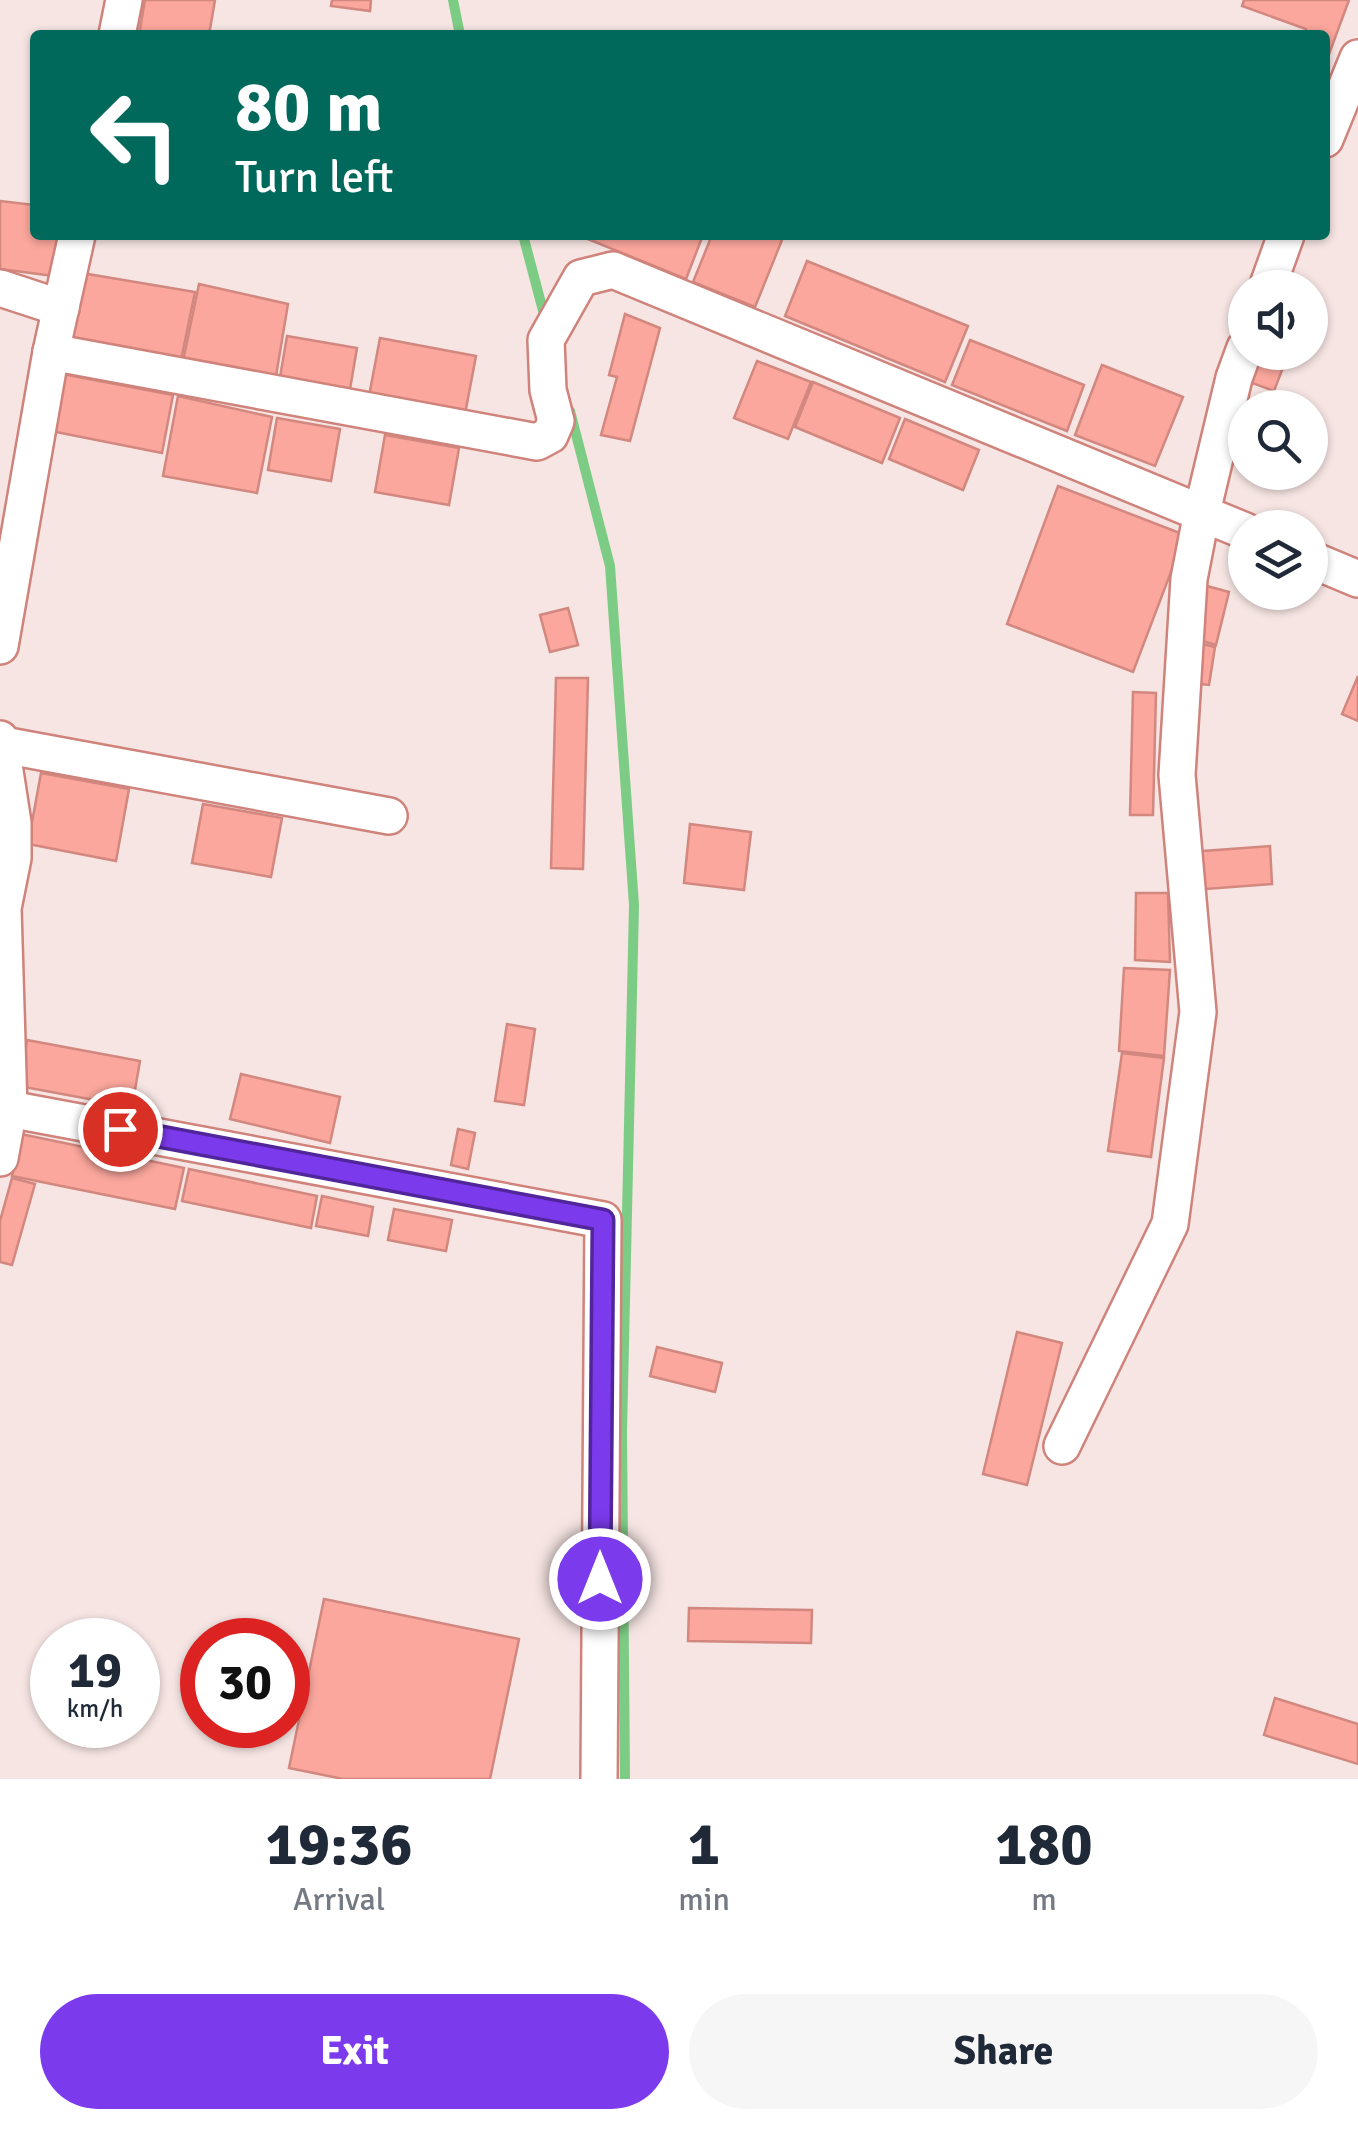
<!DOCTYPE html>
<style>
:root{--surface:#fff;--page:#f6f6f7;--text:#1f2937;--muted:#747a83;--accent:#7c3aed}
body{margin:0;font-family:Signika,sans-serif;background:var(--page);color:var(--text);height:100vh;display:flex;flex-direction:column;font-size:38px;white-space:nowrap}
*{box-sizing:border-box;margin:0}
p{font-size:32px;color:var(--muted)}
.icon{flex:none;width:55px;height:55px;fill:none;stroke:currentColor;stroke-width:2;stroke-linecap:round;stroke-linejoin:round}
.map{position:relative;height:1779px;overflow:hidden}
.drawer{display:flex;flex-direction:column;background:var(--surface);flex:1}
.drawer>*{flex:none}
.top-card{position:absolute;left:30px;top:30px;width:1300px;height:210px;border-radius:10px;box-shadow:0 2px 8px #0004;background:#00695c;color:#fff;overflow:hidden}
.buttons{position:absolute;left:1228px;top:270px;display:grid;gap:20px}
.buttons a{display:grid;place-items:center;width:100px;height:100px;border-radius:50%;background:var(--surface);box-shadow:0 2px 8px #0004;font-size:50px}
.speed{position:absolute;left:30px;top:1618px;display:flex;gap:20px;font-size:50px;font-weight:700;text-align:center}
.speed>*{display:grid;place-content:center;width:130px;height:130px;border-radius:50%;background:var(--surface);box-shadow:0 2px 8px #0004;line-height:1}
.speed small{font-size:25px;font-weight:400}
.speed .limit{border:15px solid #d22;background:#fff;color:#111}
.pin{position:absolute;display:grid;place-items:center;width:85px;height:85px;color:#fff;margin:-42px;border:5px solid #fff;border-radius:50%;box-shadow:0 2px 10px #0007}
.me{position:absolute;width:110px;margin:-55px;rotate:0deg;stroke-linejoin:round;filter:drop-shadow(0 0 8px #0008)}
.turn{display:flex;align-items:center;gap:35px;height:210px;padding:0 40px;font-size:45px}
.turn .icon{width:130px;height:130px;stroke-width:2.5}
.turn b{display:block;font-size:70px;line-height:85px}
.eta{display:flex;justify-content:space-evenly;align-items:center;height:170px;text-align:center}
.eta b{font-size:60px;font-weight:700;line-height:70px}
.cta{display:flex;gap:20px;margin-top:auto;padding:20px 40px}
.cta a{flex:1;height:115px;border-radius:60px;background:var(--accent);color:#fff;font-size:40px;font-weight:700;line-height:115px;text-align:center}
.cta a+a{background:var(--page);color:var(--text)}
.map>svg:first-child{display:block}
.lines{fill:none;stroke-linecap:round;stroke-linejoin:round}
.stream{stroke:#7dcc85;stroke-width:10}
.building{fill:#fba79d;stroke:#d2877f;stroke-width:2.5}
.minor-casing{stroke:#cf837b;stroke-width:40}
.minor{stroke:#fff;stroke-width:35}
.route-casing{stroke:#51269a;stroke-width:25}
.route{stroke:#7c3aed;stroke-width:18}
</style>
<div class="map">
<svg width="1358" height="1779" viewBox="0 0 1358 1779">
<rect width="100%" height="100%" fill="#f6e5e3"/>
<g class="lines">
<g class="stream">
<polyline points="453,0 460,35"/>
<polyline points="523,235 546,322"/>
<polyline points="570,411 610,566 634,905 622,1432 625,1779"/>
</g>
</g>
<g class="building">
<polygon points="145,0 215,0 209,35 139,35"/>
<polygon points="332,0 371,0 370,11 331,6"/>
<polygon points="1244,0 1349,0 1325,65 1325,35 1304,35 1306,29 1242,6"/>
<polygon points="0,201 35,205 35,235 59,235 54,276 0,269"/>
<polygon points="578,235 703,235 686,279"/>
<polygon points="712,235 784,235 755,307 693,282"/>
<polygon points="807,261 968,326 945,382 785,316"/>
<polygon points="76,272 195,292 181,360 65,338"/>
<polygon points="199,284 288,304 275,382 183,361"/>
<polygon points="625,314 660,328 630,441 601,435 617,377 609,375"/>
<polygon points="287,336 357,348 349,395 279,383"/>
<polygon points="380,338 476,356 465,414 369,396"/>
<polygon points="970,340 1084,385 1067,431 952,385"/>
<polygon points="1254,352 1289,352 1274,391 1244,380"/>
<polygon points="757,361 811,382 788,439 734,418"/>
<polygon points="1102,365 1183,397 1155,466 1075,435"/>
<polygon points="57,373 173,395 162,453 46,430"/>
<polygon points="813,382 900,418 882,463 795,427"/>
<polygon points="178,396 272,417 257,493 163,476"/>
<polygon points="277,418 340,429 331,481 268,470"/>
<polygon points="905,419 979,450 963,490 889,459"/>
<polygon points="385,435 459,448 449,505 375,492"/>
<polygon points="1058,486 1185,535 1133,672 1007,624"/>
<polygon points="1207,586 1229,592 1216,645 1195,639"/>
<polygon points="568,608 578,645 550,652 540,615"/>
<polygon points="1194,642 1215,647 1209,685 1188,683"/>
<polygon points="1358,676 1358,721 1342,714"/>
<polygon points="556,678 588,678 583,869 551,868"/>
<polygon points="1133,692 1156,693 1153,815 1130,815"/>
<polygon points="41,773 129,789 116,861 28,844"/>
<polygon points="203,804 282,818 271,877 192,863"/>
<polygon points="690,824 751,832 744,890 684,883"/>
<polygon points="1270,846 1272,884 1193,890 1190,852"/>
<polygon points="1136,893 1168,893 1170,962 1135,960"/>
<polygon points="1124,968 1170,970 1164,1056 1119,1051"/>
<polygon points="507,1024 535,1029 524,1105 495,1101"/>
<polygon points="27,1040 140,1061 132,1107 19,1086"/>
<polygon points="1122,1053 1164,1058 1151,1157 1108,1151"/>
<polygon points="241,1074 340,1097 330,1143 230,1119"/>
<polygon points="458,1129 475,1133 468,1169 451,1165"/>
<polygon points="21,1134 184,1168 175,1209 12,1176"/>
<polygon points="189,1169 317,1196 311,1228 182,1201"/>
<polygon points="12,1178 35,1184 12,1265 0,1262 0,1221"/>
<polygon points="322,1196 373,1207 368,1236 316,1226"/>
<polygon points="394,1209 452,1220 446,1251 388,1240"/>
<polygon points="1017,1332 1062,1343 1027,1485 983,1474"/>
<polygon points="657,1347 722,1363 715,1392 650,1376"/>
<polygon points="324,1599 519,1639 490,1779 343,1779 289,1768"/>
<polygon points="689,1608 812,1610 811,1643 688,1641"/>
<polygon points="1275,1698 1358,1724 1358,1764 1264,1735"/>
</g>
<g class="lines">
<g class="minor-casing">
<g id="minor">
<polyline points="117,35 124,0"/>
<polyline points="1325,139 1358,58"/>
<polyline points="0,288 61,308"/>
<polyline points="1267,288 1286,235"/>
<polyline points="51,352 537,442 550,435 556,421 548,390 546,340 581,278 613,270 1245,531"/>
<polyline points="1310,559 1358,579"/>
<polyline points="0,646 51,352 77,235"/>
<polyline points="0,739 13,823 13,858 3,908 9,1109 0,1158"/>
<polyline points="3,745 389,816"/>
<polyline points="9,1109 603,1220 599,1779"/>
<polyline points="1062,1446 1170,1224 1198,1012 1177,775 1189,579 1202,512 1234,378 1245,348"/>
</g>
</g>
<use href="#minor" class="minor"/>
</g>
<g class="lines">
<g class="route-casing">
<polyline id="route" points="120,1129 603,1220 600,1579"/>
</g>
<use href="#route" class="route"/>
</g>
</svg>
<div class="buttons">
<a><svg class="icon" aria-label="sound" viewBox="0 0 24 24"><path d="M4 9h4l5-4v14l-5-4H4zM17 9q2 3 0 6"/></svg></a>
<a><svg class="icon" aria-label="search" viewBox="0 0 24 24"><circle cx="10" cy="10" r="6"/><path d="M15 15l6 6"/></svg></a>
<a><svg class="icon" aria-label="layers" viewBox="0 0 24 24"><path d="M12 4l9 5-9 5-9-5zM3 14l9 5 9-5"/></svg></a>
</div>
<div class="speed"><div>19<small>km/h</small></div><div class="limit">30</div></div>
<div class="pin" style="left:120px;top:1129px;background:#d93025"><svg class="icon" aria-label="arrive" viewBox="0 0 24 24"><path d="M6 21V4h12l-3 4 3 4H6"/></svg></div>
<svg class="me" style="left:600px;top:1579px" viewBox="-20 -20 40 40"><circle r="17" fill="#7c3aed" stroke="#fff" stroke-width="3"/><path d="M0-11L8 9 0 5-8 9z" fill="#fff"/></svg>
<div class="top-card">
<div class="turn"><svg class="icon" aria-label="left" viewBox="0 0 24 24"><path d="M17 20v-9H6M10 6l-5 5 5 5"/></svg><div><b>80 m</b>Turn left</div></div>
</div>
</div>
<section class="drawer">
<div class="eta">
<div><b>19:36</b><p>Arrival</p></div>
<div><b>1</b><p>min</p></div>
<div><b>180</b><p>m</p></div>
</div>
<div class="cta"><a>Exit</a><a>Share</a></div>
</section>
